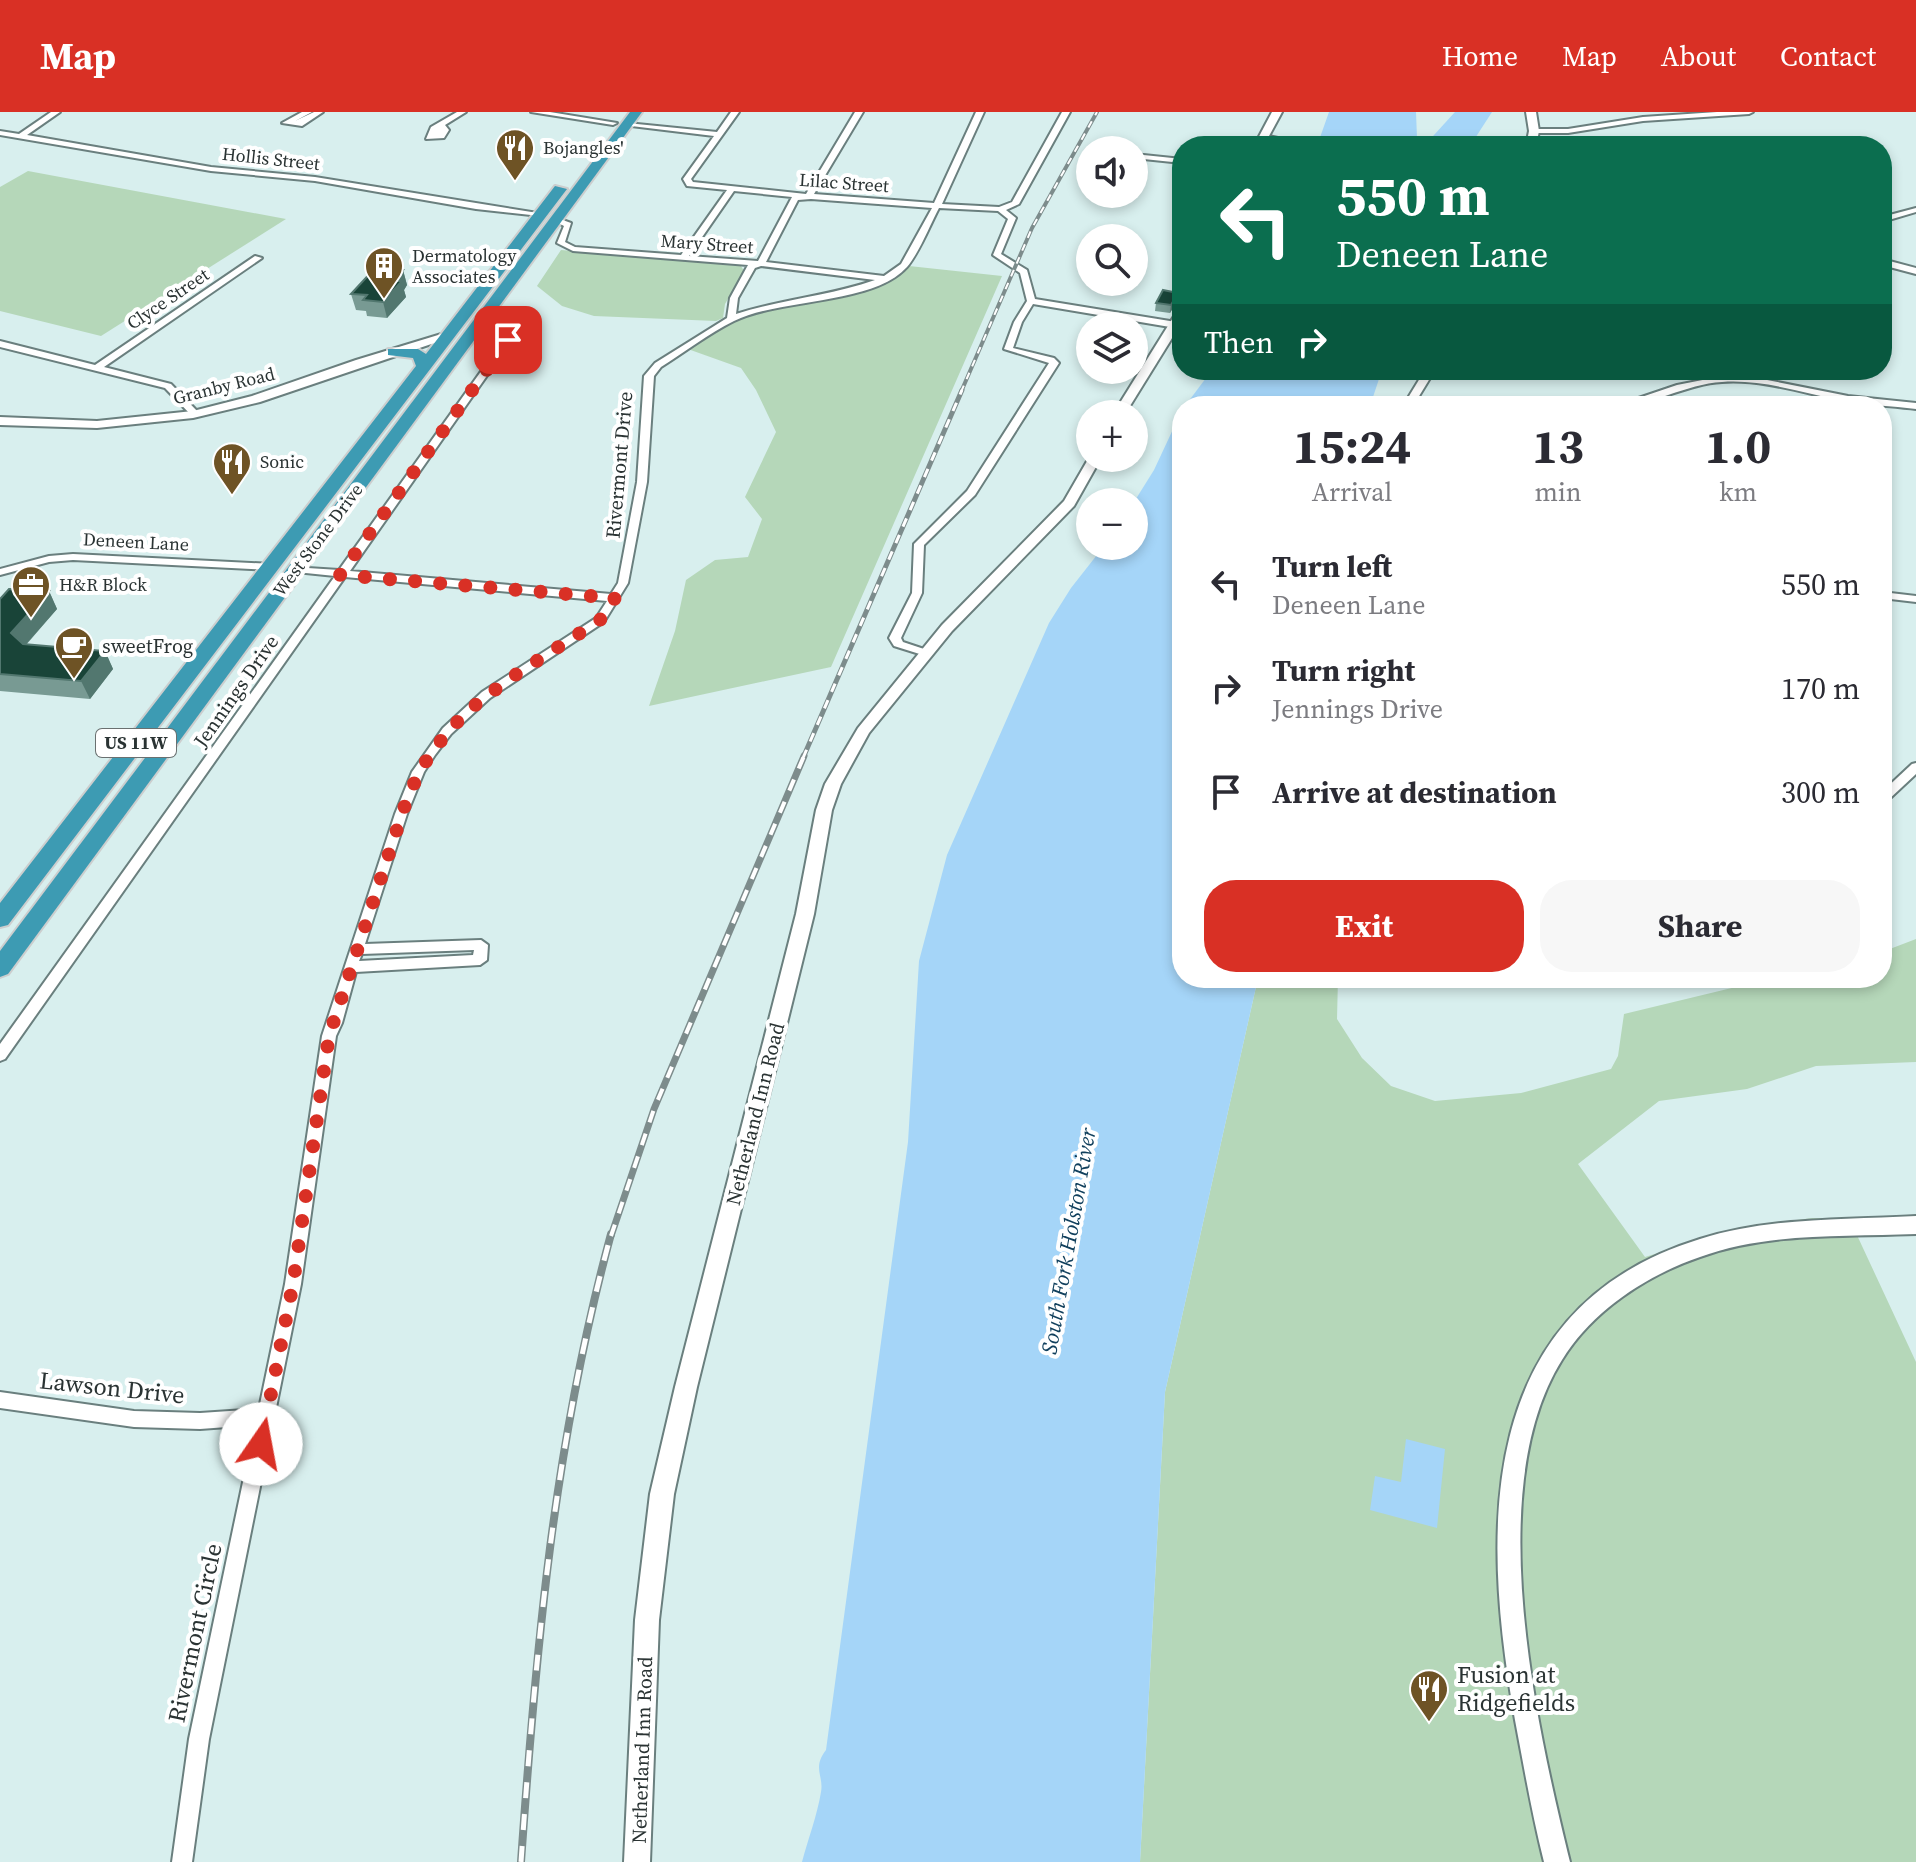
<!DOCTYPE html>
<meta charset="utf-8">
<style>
:root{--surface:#fff;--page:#f7f7f7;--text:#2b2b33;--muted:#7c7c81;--accent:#d93025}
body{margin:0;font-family:"Source Serif 4",serif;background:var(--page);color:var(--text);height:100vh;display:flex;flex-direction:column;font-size:30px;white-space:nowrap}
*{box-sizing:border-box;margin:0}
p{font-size:26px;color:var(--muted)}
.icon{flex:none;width:44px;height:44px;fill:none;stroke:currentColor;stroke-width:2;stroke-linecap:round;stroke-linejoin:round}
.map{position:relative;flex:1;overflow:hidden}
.drawer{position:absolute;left:1172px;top:284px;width:720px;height:592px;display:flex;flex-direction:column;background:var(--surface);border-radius:32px;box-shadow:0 4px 12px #0003}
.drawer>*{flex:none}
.banner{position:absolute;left:1172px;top:24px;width:720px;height:244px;border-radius:32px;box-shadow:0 4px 12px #0003;background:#0b6e4f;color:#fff;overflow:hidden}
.tools{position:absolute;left:1076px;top:24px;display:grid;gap:16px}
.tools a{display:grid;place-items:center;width:72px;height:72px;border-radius:50%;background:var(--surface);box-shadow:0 4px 12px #0003;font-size:40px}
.pin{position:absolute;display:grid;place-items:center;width:68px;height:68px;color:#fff;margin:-34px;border-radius:16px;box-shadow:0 4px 12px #0006}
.me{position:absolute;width:88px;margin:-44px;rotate:12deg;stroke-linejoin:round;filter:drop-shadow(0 0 6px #0008)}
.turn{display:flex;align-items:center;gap:28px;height:168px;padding:0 32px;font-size:36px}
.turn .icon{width:104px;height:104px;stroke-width:2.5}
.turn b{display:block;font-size:56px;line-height:68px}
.then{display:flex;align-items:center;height:76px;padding:0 32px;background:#0003;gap:16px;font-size:30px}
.eta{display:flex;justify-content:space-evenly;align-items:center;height:136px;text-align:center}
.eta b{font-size:48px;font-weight:700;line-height:56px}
.button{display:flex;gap:16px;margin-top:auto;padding:16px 32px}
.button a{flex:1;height:92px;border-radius:32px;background:var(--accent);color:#fff;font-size:32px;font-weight:700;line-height:92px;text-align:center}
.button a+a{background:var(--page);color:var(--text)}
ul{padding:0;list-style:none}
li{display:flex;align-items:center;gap:24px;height:104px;padding:0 32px}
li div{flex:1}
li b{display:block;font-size:30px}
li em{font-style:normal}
header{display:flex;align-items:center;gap:48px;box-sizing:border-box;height:112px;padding:0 40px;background:var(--accent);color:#fff}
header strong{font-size:38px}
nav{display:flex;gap:44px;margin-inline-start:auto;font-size:28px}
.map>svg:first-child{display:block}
.green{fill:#b5d7b9}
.water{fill:#a5d5f8}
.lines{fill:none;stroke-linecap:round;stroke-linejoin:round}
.street-casing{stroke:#6a7f7e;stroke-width:4}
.secondary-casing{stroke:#6a7f7e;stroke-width:4}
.highway-casing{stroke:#cccece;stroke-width:4}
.street{fill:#fff;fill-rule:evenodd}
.secondary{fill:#fff;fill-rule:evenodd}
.highway{fill:#3d9bb3;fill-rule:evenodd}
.rail-far3-casing{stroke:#7d8c8c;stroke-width:4}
.rail-far2-casing{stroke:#7d8c8c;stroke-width:5}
.rail-far1-casing{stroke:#7d8c8c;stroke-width:7}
.rail-casing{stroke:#7d8c8c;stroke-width:8}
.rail-far3{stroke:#fff;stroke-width:2;stroke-dasharray:7;stroke-linecap:butt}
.rail-far2{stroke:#fff;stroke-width:3;stroke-dasharray:9;stroke-linecap:butt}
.rail-far1{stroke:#fff;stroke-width:4;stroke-dasharray:12;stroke-linecap:butt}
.rail{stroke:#fff;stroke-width:5;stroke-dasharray:16;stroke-linecap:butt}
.wall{fill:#789a93}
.shaded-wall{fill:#52776f}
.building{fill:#194438;stroke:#52776f;stroke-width:2}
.route{stroke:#d93025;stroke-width:14;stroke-dasharray:0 25.2}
.labels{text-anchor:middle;stroke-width:8;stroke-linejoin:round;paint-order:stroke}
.far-poi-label{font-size:18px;fill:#2a3333;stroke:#fff;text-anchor:start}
.far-street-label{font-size:18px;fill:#2a3333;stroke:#fff}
.shield{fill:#fff;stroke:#6a7070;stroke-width:2}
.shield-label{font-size:18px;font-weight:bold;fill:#2a3333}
.street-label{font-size:20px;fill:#2a3333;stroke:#fff}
.poi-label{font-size:20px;fill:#2a3333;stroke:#fff;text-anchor:start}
.water-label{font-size:22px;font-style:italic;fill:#11405d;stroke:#fff}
.near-street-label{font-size:24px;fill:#2a3333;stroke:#fff}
.near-poi-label{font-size:24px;fill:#2a3333;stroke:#fff;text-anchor:start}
</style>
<header>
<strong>Map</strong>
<nav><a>Home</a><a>Map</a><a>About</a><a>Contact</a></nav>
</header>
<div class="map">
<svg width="1916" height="1750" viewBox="0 0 1916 1750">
<rect width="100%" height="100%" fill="#d8efee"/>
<g class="green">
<polygon points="28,59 286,107 101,224 0,199 0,75"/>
<polygon points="561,138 741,154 744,159 725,192 723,206 716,209 594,204 562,194 537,174"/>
<path d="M909 154 1002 164 831 555 649 594 675 519 686 468 715 448 748 445 762 407 745 385 776 320 756 278 741 256 685 236C706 223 726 207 750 200 804 184 859 183 909 154Z"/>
<polygon points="1916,827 1916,950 1816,954 1747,977 1659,989 1578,1052 1645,1145 1743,1115 1812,1106 1849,1106 1916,1250 1916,1750 1140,1750 1165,1280 1258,866 1338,866 1337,907 1362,946 1391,974 1435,989 1521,981 1611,957 1618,944 1624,902 1773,866 1882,866 1882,840"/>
</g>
<g class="water">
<polygon points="1329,0 1416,0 1417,26 1422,34 1317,34"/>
<polygon points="1455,0 1492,0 1470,34 1424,34"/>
<polygon points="1212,258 1382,258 1370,294 1185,294"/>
<path d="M1182 298V866H1258L1165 1280 1140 1750H802C808 1727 817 1704 821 1680 824 1664 812 1656 826 1638L908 1030 919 849 947 743 1049 511 1071 476 1104 434H1134V390L1154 358Z"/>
<polygon points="1406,1327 1445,1337 1437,1416 1370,1398 1375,1364 1401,1370"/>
</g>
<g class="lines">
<g class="street-casing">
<g id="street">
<polygon points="51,0 60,0 27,23 211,55 315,65 544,102 540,104 476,97 315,69 211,59 0,23 0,19 19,22"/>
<polygon points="302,0 312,0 295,9 314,0 323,0 302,14 282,11"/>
<polygon points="457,0 466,0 445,13 449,18 444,26 426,27 431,15"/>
<polygon points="531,0 550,0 617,11 613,13"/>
<path d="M731 0H739L691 67 693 70 806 82 855 0H863L814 82 934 91 976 0H984L942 92 999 95 1012 90 1062 0H1070L1019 92 1006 98 1016 106 1001 142 1027 158 1035 187 1176 210 1180 213 1176 216 1033 192 1022 210 1013 236 1054 246 1059 251 975 383 924 433 922 481 901 526 903 530 930 539 932 541 926 544 894 534 889 526 912 481 914 432 967 379 1049 251 1004 237 1014 210 1027 189 1020 161 993 143 1008 107 998 99 939 96C930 113 919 141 907 155 873 193 781 186 734 209 708 222 685 240 661 255L654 264 647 370 628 471 604 510 490 586 451 622 435 643 424 660 407 702 365 832 481 828 488 833 487 848 480 853 356 860 342 911 336 924 301 1172 209 1627 192 1750H172L189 1627 255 1313 200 1317 134 1315 0 1296V1280L134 1299 200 1301 259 1297 285 1172 322 924 395 702 412 660 443 616 482 580 596 506 607 489 345 465 5 947 0 949V932L335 464 296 460 292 459V455L339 458 502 230 471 227 467 224 468 222 508 225 512 228 350 459 611 482 618 471 637 370 644 264 655 251 727 206 730 186 748 153 573 139 557 131 564 114 553 108 557 106 571 111 565 130 575 135 681 143 727 78 687 74 683 67 714 24 623 13 627 11 717 20ZM734 79 792 85 758 149 689 144ZM811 87 932 96 901 152 884 164 766 150 798 88ZM761 154 875 168C830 184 782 187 736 202L738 186 755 156ZM474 838 473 843 359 849 362 842Z"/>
<polygon points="1717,0 1753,0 1749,2 1643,9 1568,21 1534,21 1530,19 1534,17 1568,17 1643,5"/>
<polygon points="1134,42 1182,47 1182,51 1134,46"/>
<polygon points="1916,96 1916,100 1882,110 1882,105"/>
<polygon points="255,144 262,146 104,255 171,272 198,300 198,304 192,304 165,276 0,235 0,229 95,253"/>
<polygon points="1425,258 1435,258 1413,294 1403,294"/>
<path d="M1723 264 1762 267 1848 284 1916 291V297C1892 294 1867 293 1843 289 1804 281 1762 267 1722 270 1686 272 1652 294 1615 294L1677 273Z"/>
<polygon points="73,442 272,452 277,455 272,458 73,448 49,450 0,463 0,457 49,444"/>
<polygon points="1882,480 1916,484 1916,490 1882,486"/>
<polygon points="1916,651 1916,662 1886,690 1882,691 1882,680 1912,652"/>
</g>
</g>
<g class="secondary-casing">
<g id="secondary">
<polygon points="1272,0 1282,0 1269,24 1316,34 1266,29 1264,34 1254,34"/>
<polygon points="1526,0 1536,0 1539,19 1536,34 1526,34 1529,19"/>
<polygon points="1882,147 1916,156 1916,162 1882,153"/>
<polygon points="1182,198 1182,210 1125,302 1113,302 1176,201"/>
<polygon points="448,220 452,221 452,225 260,290 193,306 97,316 0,313 0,305 97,309 193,299 252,284 356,248"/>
<polygon points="1090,344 1101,346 1074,394 952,519 869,621 841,672 832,698 814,802 697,1275 674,1382 659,1508 650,1750 624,1750 635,1508 650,1382 675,1275 796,802 816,698 825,672 858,616 942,513 1064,389"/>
<path d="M1916 1104V1122C1845 1125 1768 1120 1700 1145 1647 1163 1592 1199 1562 1248 1482 1375 1536 1612 1570 1750H1544C1532 1703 1524 1655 1515 1608 1481 1417 1475 1196 1700 1127 1770 1105 1844 1108 1916 1104Z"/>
</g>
</g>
<g class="highway-casing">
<g id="highway">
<polygon points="630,0 642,0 8,862 0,865 0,839"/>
<polygon points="555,74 567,77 8,813 0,815 0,791 416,254 413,246 388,243 388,237 418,237 426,242"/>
</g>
</g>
<use href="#street" class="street"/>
<use href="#secondary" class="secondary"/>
<use href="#highway" class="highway"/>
<g class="rail-far3-casing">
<polyline id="rail-far3" points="961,280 1032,116 1097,0"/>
</g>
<g class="rail-far2-casing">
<polyline id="rail-far2" points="803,646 962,278"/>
</g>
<g class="rail-far1-casing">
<polyline id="rail-far1" points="611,1124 654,997 804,644"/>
</g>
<g class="rail-casing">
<path id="rail" d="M521 1750C536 1535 554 1332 611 1122"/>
</g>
<use href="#rail-far3" class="rail-far3"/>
<use href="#rail-far2" class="rail-far2"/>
<use href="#rail-far1" class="rail-far1"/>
<use href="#rail" class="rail"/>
</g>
<g class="wall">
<polygon points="403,158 407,173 404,178 406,185 387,206 367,204 366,199 356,198 351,182"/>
<polygon points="1177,189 1170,201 1155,199 1156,191"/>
<polygon points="49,479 57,497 26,533 105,539 113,557 90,587 0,579 0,487"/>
</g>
<g class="shaded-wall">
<polygon points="403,158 407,173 404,178 406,185 387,206 383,190 394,169"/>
<polygon points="1178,181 1177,189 1170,201 1171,193"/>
<polygon points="49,479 57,497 21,538 11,521"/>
<polygon points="105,539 113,557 90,587 81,569"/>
</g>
<g class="building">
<polygon points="375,156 403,158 394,169 402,169 383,190 363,188 367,183 351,182"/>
<polygon points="1163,178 1178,181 1171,193 1156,191"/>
<polygon points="9,477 49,479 11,521 23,532 105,539 81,569 0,562 0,487"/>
</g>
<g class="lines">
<polyline class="route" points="261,1332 293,1172 329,924 409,681 431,640 465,601 509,567 600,508 615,486 340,463 508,228"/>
</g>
<defs>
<g id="restaurant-pin" transform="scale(2)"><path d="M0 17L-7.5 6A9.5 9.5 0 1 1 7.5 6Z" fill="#6e5325" stroke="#fff"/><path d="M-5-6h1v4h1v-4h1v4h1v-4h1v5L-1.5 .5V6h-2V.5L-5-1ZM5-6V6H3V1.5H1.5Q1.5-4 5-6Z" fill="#fff"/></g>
<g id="building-pin" transform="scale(2)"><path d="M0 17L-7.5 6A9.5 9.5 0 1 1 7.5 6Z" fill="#6e5325" stroke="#fff"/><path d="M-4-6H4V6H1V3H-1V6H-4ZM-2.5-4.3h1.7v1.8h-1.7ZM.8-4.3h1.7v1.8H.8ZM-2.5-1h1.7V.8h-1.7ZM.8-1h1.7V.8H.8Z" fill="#fff"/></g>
<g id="office-pin" transform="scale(2)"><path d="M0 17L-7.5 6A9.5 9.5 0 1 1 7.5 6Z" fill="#6e5325" stroke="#fff"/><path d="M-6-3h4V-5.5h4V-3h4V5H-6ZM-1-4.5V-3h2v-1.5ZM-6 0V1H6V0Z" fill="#fff"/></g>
<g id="cafe-pin" transform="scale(2)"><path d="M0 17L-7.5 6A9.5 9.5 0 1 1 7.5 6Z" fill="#6e5325" stroke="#fff"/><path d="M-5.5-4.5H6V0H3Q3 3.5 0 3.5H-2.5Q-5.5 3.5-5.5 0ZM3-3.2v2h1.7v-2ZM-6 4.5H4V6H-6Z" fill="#fff"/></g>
</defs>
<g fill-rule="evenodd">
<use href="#restaurant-pin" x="515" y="36"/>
<use href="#building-pin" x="384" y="154"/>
<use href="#restaurant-pin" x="232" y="350"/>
<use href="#office-pin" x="31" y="473"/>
<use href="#cafe-pin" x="74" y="534"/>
<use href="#restaurant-pin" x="1429" y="1577"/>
</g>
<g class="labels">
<g class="far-poi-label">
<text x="543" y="42">Bojangles'</text>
<text x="412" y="150">Dermatology<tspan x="412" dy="21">Associates</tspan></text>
<text x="260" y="356">Sonic</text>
<text x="59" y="479">H&amp;R Block</text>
</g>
<g class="far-street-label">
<text transform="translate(271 47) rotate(6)" y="6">Hollis Street</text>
<text transform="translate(844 71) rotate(4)" y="6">Lilac Street</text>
<text transform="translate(707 132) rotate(4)" y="6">Mary Street</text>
<text transform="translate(168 187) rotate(-34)" y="6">Clyce Street</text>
<text transform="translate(224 274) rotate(-14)" y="6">Granby Road</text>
<text transform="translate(318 428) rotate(-53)" y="6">West Stone Drive</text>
<text transform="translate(136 430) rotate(3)" y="6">Deneen Lane</text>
</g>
<rect class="shield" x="96" y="617" width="80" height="28" rx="6"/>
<g class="shield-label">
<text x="136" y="637">US 11W</text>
</g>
<g class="street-label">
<text transform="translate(619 353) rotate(-85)" y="7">Rivermont Drive</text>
<text transform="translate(236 579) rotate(-55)" y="7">Jennings Drive</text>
<text transform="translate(755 1002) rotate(-76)" y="7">Netherland Inn Road</text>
<text transform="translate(642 1638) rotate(-88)" y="7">Netherland Inn Road</text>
</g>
<g class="poi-label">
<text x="102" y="541">sweetFrog</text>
</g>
<g class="water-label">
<text transform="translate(1068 1129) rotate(-80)" y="8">South Fork Holston River</text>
</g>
<g class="near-street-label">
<text transform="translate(112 1276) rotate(6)" y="8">Lawson Drive</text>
<text transform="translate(195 1521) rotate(-78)" y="8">Rivermont Circle</text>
</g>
<g class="near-poi-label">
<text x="1457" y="1571">Fusion at<tspan x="1457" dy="28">Ridgefields</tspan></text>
</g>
</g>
</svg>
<div class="tools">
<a><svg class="icon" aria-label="sound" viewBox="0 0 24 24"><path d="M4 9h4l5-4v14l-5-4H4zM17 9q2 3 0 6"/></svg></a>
<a><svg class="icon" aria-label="search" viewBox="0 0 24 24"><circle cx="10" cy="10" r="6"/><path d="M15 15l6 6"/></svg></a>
<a><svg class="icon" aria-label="layers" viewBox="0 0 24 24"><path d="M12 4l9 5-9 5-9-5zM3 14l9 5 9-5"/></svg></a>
<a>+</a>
<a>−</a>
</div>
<div class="pin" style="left:508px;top:228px;background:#d93025"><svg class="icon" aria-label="arrive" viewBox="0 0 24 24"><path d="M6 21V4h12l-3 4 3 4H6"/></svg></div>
<svg class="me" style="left:261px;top:1332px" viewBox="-20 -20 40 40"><circle r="19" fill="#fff"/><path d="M0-13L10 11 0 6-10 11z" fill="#d93025"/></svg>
<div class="banner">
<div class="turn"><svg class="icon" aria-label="left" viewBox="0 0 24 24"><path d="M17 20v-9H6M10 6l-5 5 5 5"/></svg><div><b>550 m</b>Deneen Lane</div></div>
<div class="then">Then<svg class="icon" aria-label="right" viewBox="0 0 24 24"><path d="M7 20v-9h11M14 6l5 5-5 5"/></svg></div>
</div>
<section class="drawer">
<div class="eta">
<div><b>15:24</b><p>Arrival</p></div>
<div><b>13</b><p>min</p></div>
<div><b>1.0</b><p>km</p></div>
</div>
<ul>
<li><svg class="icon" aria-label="left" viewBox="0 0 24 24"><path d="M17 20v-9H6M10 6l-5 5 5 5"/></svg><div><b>Turn left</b><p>Deneen Lane</p></div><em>550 m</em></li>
<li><svg class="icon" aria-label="right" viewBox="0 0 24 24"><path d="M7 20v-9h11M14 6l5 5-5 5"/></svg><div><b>Turn right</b><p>Jennings Drive</p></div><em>170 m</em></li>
<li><svg class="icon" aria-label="arrive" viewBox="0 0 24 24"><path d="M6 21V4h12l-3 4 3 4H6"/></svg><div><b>Arrive at destination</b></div><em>300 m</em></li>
</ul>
<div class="button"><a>Exit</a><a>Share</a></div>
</section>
</div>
